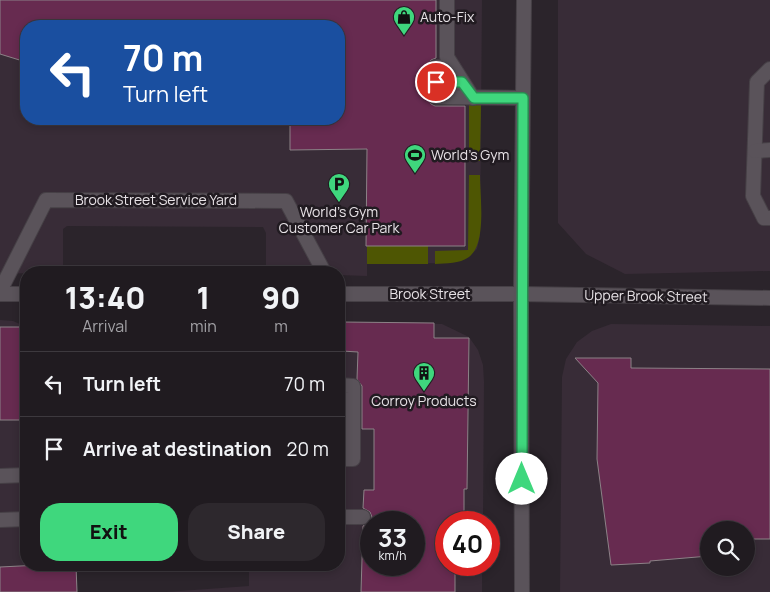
<!DOCTYPE html>
<style>
:root{--surface:#201b20;--page:#2d282d;--text:#f1f3f6;--muted:#a2a1a5;--line:#3d393e;--accent:#3fd77d}
body{margin:0;font-family:Manrope,sans-serif;background:var(--page);color:var(--text);height:100vh;display:flex;flex-direction:column;font-size:19px;white-space:nowrap}
*{box-sizing:border-box;margin:0}
p{font-size:16px;color:var(--muted)}
.icon{flex:none;width:28px;height:28px;fill:none;stroke:currentColor;stroke-width:2;stroke-linecap:round;stroke-linejoin:round}
.map{position:relative;flex:1;overflow:hidden}
.details{position:absolute;left:20px;top:266px;width:325px;height:305px;display:flex;flex-direction:column;background:var(--surface);border-radius:20px;box-shadow:0 2px 8px #0003,0 0 0 1px var(--line)}
.details>*{flex:none}
.hud{position:absolute;left:20px;top:20px;width:325px;height:105px;border-radius:20px;box-shadow:0 2px 8px #0003,0 0 0 1px var(--line);background:#1a4fa0;color:#fff;overflow:hidden}
.tools{position:absolute;left:700px;top:521px;display:grid;gap:10px}
.tools a{display:grid;place-items:center;width:55px;height:55px;border-radius:50%;background:var(--surface);box-shadow:0 2px 8px #0003,0 0 0 1px var(--line);font-size:25px}
.speed{position:absolute;left:360px;top:511px;display:flex;gap:10px;font-size:25px;font-weight:700;text-align:center}
.speed>*{display:grid;place-content:center;width:65px;height:65px;border-radius:50%;background:var(--surface);box-shadow:0 2px 8px #0003,0 0 0 1px var(--line);line-height:1}
.speed small{font-size:12px;font-weight:400}
.speed .limit{border:8px solid #d22;background:#fff;color:#111}
.pin{position:absolute;display:grid;place-items:center;width:42px;height:42px;color:#fff;margin:-21px;border:2px solid #fff;border-radius:50%;box-shadow:0 1px 5px #0007}
.me{position:absolute;width:55px;margin:-28px;rotate:0deg;stroke-linejoin:round;filter:drop-shadow(0 0 4px #0008)}
.turn{display:flex;align-items:center;gap:18px;height:105px;padding:0 20px;font-size:22px}
.turn .icon{width:65px;height:65px;stroke-width:2.5}
.turn b{display:block;font-size:35px;line-height:42px}
.eta{display:flex;justify-content:space-evenly;align-items:center;height:85px;text-align:center}
.eta b{font-size:30px;font-weight:800;line-height:35px}
.cta{display:flex;gap:10px;margin-top:auto;padding:10px 20px}
.cta a{flex:1;height:58px;border-radius:20px;background:var(--accent);color:#111;font-size:20px;font-weight:800;line-height:58px;text-align:center}
.cta a+a{background:var(--page);color:var(--text)}
ul{padding:0;list-style:none}
li{display:flex;align-items:center;gap:15px;height:65px;padding:0 20px;border-top:1px solid var(--line)}
li div{flex:1}
li b{display:block;font-size:19px}
li em{font-style:normal}
.map>svg:first-child{display:block}
.built{fill:#382c37;fill-rule:evenodd}
.green{fill:#4e5603}
.building{fill:#672b50;stroke:#8c8287;fill-rule:evenodd}
.lines{fill:none;stroke-linecap:round;stroke-linejoin:round}
.service-casing{stroke:#464046;stroke-width:16}
.minor-casing{stroke:#464046;stroke-width:16}
.tertiary-casing{stroke:#464046;stroke-width:16}
.service{stroke:#5a535a;stroke-width:14}
.minor{stroke:#5a535a;stroke-width:14}
.tertiary{stroke:#5a535a;stroke-width:14}
.route-casing{stroke:#298c51;stroke-width:12}
.route{stroke:#3fd77d;stroke-width:9}
.labels{text-anchor:middle;stroke-width:5;stroke-linejoin:round;paint-order:stroke}
.poi-label{font-size:14px;fill:#e7e2e6;stroke:#211b21;text-anchor:start}
.street-label{font-size:14px;fill:#e7e2e6;stroke:#211b21}
</style>
<div class="map">
<svg width="770" height="592" viewBox="0 0 770 592">
<rect width="100%" height="100%" fill="#2b242b"/>
<g class="built">
<path d="M0 0H482L480 236 477 249 468 257 449 263 367 264V276L339 275V272H266V233L263 227 67 226 63 229V272L0 274ZM26 26H339V119H26Z"/>
<polygon points="558,0 770,0 770,271 625,274 586,254 558,223"/>
<polygon points="0,320 13,321 26,327 26,565 76,565 77,592 0,592"/>
<path d="M339 322 442 324 469 337 478 350 483 365 484 382 483 522H446V565H482V592H166L249 586V565H339ZM371 522H414V565H371Z"/>
<path d="M611 324 770 326V592H560L562 377 566 359 577 342 592 331ZM709 530H746V568H709Z"/>
</g>
<g class="green">
<polygon points="469,105 481,105 480,161 469,161"/>
<path d="M469 175H480C480 196 487 244 469 257 459 264 447 263 435 264V251L468 250Z"/>
<rect x="367" y="246" width="61" height="18"/>
</g>
<g class="building">
<polygon points="0,0 436,0 436,58 431,60 427,67 428,71 432,74 427,81 428,86 432,90 428,93 427,97 431,104 435,106 465,106 465,246 366,246 367,149 290,150 290,119 339,119 339,26 26,26 26,62 0,54"/>
<path d="M342 322 434 323V338H469L467 489H464V522H446V565H463V567H455V592H361L363 526 368 524 372 517 370 512 363 508 364 490H374V429H362V386L357 379 358 352 342 351ZM371 522H414V565H371Z"/>
<rect x="0" y="327" width="26" height="93"/>
<polygon points="575,358 631,358 631,368 770,369 770,539 746,539 746,530 709,530 709,556 650,561 650,563 611,565 597,459 598,383"/>
<polygon points="40,565 76,565 77,592 0,592 0,567"/>
</g>
<g class="lines">
<g class="service-casing">
<g id="service">
<polyline points="447,0 447,57 473,98"/>
<polyline points="436,67 453,67"/>
<polyline points="770,69 757,82 753,196 764,218 770,218"/>
<polyline points="436,82 463,83"/>
<polyline points="436,97 523,98"/>
<polyline points="755,151 770,150"/>
<polyline points="0,291 46,200 286,201 324,272"/>
<polyline points="339,385 353,386 353,459 339,459"/>
<polyline points="0,476 26,475"/>
<polyline points="339,517 363,517"/>
<polyline points="0,520 26,519"/>
</g>
</g>
<g class="minor-casing">
<g id="minor">
<polyline points="0,294 26,294"/>
<polyline points="339,294 521,294 770,298"/>
</g>
</g>
<g class="tertiary-casing">
<polyline id="tertiary" points="522,592 521,294 524,0"/>
</g>
<use href="#service" class="service"/>
<use href="#minor" class="minor"/>
<use href="#tertiary" class="tertiary"/>
</g>
<g class="lines">
<g class="route-casing">
<polyline id="route" points="436,82 462,82 474,98 523,98 522,479"/>
</g>
<use href="#route" class="route"/>
</g>
<defs>
<g id="shop-pin" transform="scale(1.125)"><path d="M0 17L-7.5 6A9.5 9.5 0 1 1 7.5 6Z" fill="#3fd77d" stroke="#211b21"/><path d="M-5-2.5h2.3a2.7 3.5 0 0 1 5.4 0H5L5.5 6h-11ZM-1.5-2.5h3a1.5 2.3 0 0 0-3 0Z" fill="#111"/></g>
<g id="stadium-pin" transform="scale(1.125)"><path d="M0 17L-7.5 6A9.5 9.5 0 1 1 7.5 6Z" fill="#3fd77d" stroke="#211b21"/><path d="M0-5a6.5 5 0 1 0 0 10a6.5 5 0 1 0 0-10ZM-3.5-1.8h7v3.6h-7Z" fill="#111"/></g>
<g id="parking-pin" transform="scale(1.125)"><path d="M0 17L-7.5 6A9.5 9.5 0 1 1 7.5 6Z" fill="#3fd77d" stroke="#211b21"/><path d="M-3.5-5.5H1a3.5 3.5 0 0 1 0 7H-1V5.5H-3.5ZM-1-3.4V-.6H.8a1.4 1.4 0 0 0 0-2.8Z" fill="#111"/></g>
<g id="building-pin" transform="scale(1.125)"><path d="M0 17L-7.5 6A9.5 9.5 0 1 1 7.5 6Z" fill="#3fd77d" stroke="#211b21"/><path d="M-4-6H4V6H1V3H-1V6H-4ZM-2.5-4.3h1.7v1.8h-1.7ZM.8-4.3h1.7v1.8H.8ZM-2.5-1h1.7V.8h-1.7ZM.8-1h1.7V.8H.8Z" fill="#111"/></g>
</defs>
<g fill-rule="evenodd">
<use href="#shop-pin" x="404" y="17"/>
<use href="#stadium-pin" x="415" y="155"/>
<use href="#parking-pin" x="339" y="184"/>
<use href="#building-pin" x="424" y="373"/>
</g>
<g class="labels">
<g class="poi-label">
<text x="420" y="22">Auto-Fix</text>
<text x="431" y="160">World's Gym</text>
<text x="339" y="217" text-anchor="middle">World's Gym<tspan x="339" dy="16">Customer Car Park</tspan></text>
<text x="424" y="406" text-anchor="middle">Corroy Products</text>
</g>
<g class="street-label">
<text x="156" y="205">Brook Street Service Yard</text>
<text x="430" y="299">Brook Street</text>
<text transform="translate(646 296) rotate(1)" y="5">Upper Brook Street</text>
</g>
</g>
</svg>
<div class="tools">
<a><svg class="icon" aria-label="search" viewBox="0 0 24 24"><circle cx="10" cy="10" r="6"/><path d="M15 15l6 6"/></svg></a>
</div>
<div class="speed"><div>33<small>km/h</small></div><div class="limit">40</div></div>
<div class="pin" style="left:436px;top:82px;background:#d93025"><svg class="icon" aria-label="arrive" viewBox="0 0 24 24"><path d="M6 21V4h12l-3 4 3 4H6"/></svg></div>
<svg class="me" style="left:522px;top:479px" viewBox="-20 -20 40 40"><circle r="19" fill="#fff"/><path d="M0-13L10 11 0 6-10 11z" fill="#3fd77d"/></svg>
<div class="hud">
<div class="turn"><svg class="icon" aria-label="left" viewBox="0 0 24 24"><path d="M17 20v-9H6M10 6l-5 5 5 5"/></svg><div><b>70 m</b>Turn left</div></div>
</div>
<section class="details">
<div class="eta">
<div><b>13:40</b><p>Arrival</p></div>
<div><b>1</b><p>min</p></div>
<div><b>90</b><p>m</p></div>
</div>
<ul>
<li><svg class="icon" aria-label="left" viewBox="0 0 24 24"><path d="M17 20v-9H6M10 6l-5 5 5 5"/></svg><div><b>Turn left</b></div><em>70 m</em></li>
<li><svg class="icon" aria-label="arrive" viewBox="0 0 24 24"><path d="M6 21V4h12l-3 4 3 4H6"/></svg><div><b>Arrive at destination</b></div><em>20 m</em></li>
</ul>
<div class="cta"><a>Exit</a><a>Share</a></div>
</section>
</div>
